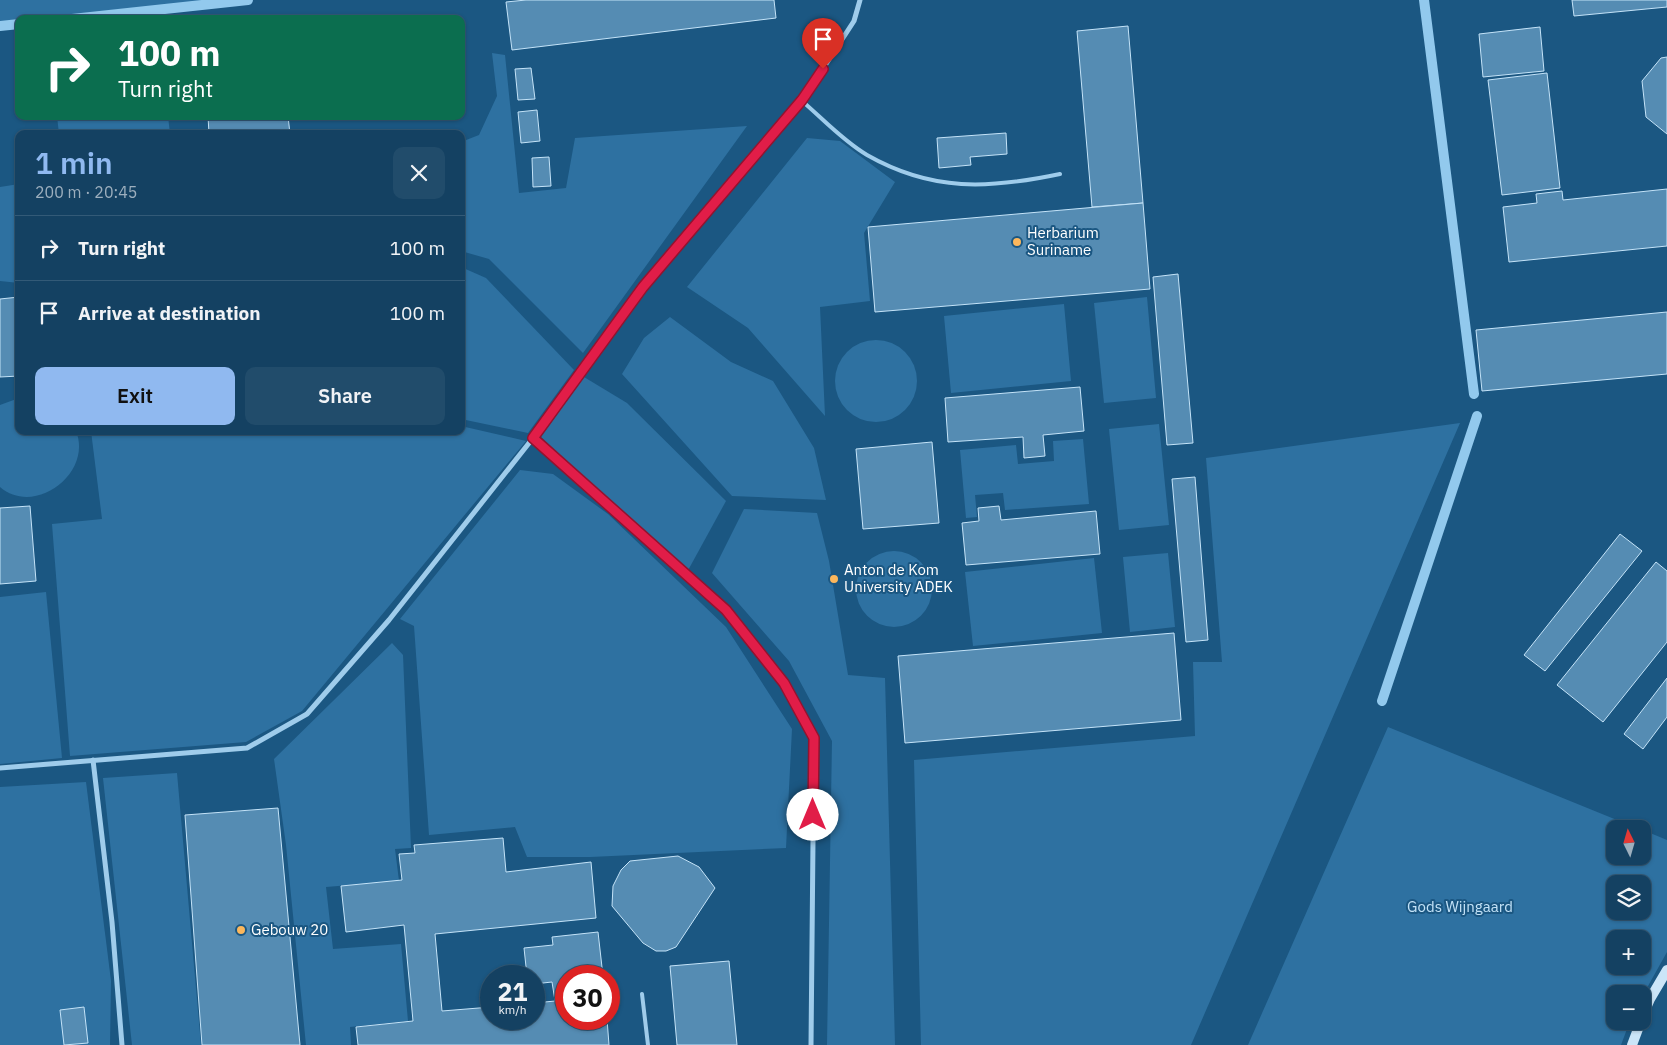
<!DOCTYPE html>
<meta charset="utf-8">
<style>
:root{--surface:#144162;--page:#214c6b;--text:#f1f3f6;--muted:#9dafbe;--line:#335a77;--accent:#90b9f0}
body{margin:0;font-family:"IBM Plex Sans",sans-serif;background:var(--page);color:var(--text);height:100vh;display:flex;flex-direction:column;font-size:19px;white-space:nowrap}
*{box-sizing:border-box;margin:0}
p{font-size:16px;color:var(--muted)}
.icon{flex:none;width:28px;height:28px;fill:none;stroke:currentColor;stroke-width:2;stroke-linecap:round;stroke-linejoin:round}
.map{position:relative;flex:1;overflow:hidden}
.sheet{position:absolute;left:15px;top:130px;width:450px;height:305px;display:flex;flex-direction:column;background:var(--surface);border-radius:10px;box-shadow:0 1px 4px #0004,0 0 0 1px var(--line)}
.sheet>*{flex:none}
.guide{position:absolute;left:15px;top:15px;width:450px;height:105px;border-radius:10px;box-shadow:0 1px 4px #0004,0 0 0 1px var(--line);background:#0b6e4f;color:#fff;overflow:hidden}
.needle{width:32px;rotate:355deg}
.fabs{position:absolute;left:1606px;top:820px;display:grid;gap:10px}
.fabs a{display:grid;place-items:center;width:45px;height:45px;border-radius:10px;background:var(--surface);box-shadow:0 1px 4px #0004,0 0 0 1px var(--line);font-size:25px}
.speed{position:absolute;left:480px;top:965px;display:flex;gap:10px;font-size:25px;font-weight:700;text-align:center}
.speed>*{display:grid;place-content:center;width:65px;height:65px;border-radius:50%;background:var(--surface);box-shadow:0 1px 4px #0004,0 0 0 1px var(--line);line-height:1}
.speed small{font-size:12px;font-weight:400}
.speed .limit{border:8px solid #d22;background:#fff;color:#111}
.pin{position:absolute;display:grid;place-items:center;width:42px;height:42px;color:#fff;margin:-51px -21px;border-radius:50% 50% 50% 0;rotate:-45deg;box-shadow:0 0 5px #0007}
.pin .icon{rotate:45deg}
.me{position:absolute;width:55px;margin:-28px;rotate:0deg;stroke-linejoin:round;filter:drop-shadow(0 0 4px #0008)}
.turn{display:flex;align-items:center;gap:18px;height:105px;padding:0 20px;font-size:22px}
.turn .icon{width:65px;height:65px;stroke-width:2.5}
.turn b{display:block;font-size:35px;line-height:42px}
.round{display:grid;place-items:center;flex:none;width:52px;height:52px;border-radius:10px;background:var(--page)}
.overview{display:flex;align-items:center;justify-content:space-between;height:85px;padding:0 20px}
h1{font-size:30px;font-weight:600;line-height:38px;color:var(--accent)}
.button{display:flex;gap:10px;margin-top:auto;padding:10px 20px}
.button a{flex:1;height:58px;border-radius:10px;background:var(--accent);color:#111;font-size:20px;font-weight:600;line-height:58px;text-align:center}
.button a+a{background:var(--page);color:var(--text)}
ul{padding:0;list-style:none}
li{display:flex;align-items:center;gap:15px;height:65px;padding:0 20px;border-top:1px solid var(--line)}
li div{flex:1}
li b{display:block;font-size:19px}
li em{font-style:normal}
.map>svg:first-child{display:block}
.green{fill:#2e71a1;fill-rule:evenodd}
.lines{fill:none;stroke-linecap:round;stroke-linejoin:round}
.stream{stroke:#92c9ed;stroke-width:10}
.building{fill:#558cb3;stroke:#c4e3f8}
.lane{stroke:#9fcceb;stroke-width:4}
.street{stroke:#9fcceb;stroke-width:5}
.secondary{stroke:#cbe5f8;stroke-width:10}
.route-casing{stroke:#92132f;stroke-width:12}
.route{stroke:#e11d48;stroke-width:9}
.poi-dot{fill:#fcb75c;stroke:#1b5782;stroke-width:2}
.labels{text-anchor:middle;stroke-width:4;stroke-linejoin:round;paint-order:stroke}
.poi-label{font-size:15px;fill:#fff;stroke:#1b5782;text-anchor:start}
.park-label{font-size:15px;fill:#c4e3f8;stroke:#1b5782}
</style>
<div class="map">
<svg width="1667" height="1045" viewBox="0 0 1667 1045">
<rect width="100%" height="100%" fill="#1b5782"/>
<g class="green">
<polygon points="0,0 248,0 72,19 19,19 19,24 0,26"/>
<polygon points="492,53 505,55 519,193 566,188 575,138 747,126 583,353 489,259 461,251 461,142 479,135 497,96"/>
<polygon points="57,116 168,116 170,134 59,134"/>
<polygon points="807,138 840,141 895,182 864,233 870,301 820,307 825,416 748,328 687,287"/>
<polygon points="19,184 19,283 0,281 0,187"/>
<polygon points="461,267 486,278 574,370 528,433 461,419"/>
<polygon points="1147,297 1156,398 1104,403 1094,303"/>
<polygon points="1064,304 1071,381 951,393 944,316"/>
<polygon points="670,317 731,362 773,381 814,448 826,500 732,496 622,374 644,338"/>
<circle cx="876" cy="381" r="41"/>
<polygon points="584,377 627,403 726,501 686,574 541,437"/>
<path d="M19 398V431H76C93 473 35 517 0 487V405Z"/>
<polygon points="1460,423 1191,1045 921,1045 914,760 1195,736 1193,662 1222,662 1206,458"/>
<polygon points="1159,424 1169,525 1119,530 1109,429"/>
<polygon points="461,426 526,441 302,711 246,742 70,756 52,524 102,519 91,431 461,431"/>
<polygon points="1083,439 1089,504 1005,510 1003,493 975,495 977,517 966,518 960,450 1016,445 1018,464 1054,461 1053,441"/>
<polygon points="520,470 553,474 608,514 726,627 792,729 786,848 590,857 527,857 515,827 429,835 414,626 400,619"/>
<polygon points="744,509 817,513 829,561 848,675 885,678 895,1045 827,1045 832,741 789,661 712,573"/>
<circle cx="894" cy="589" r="38"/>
<polygon points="1168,553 1175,627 1130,632 1123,557"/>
<polygon points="1094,558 1102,633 973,646 965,572"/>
<polygon points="46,592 62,758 0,764 0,597"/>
<polygon points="392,643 403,655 411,848 395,849 399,881 326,887 333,949 401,944 408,1021 350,1027 351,1045 306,1045 286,845 274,759"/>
<path d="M1388 727 1639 829H1615V856H1642L1643 830 1667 840V952L1643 995 1615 994V1021H1630L1621 1045H1248ZM1615 884H1642V911H1615ZM1615 939H1642V966H1615Z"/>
<polygon points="177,773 201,1045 132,1045 103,778"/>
<polygon points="86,782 111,981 110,1045 0,1045 0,787"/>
</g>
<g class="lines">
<g class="stream">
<polyline points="1424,0 1474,394"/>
<polyline points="72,19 248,0"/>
<polyline points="0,26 19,24"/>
<polyline points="1382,701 1477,416"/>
</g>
</g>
<g class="building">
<polygon points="526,0 774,0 776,18 512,50 506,2"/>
<polygon points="1572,0 1667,0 1667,7 1574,16"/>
<polygon points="1128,26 1143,203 1092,207 1077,31"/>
<polygon points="1540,27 1544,71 1483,77 1479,34"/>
<polygon points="1667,57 1667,134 1646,117 1642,81 1661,58"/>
<polygon points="531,68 535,99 518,100 515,69"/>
<polygon points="1547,73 1560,188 1502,195 1488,80"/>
<polygon points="537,110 540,141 521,143 518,112"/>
<polygon points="208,116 288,116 290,134 209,134"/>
<polygon points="1006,133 1007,154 970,157 971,165 939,168 937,138"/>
<polygon points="549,157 551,186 533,187 532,158"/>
<polygon points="1667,189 1667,246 1509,262 1503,207 1537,203 1536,194 1562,191 1563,200"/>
<polygon points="1143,203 1150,289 875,312 868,227"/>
<polygon points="1178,274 1193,443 1167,445 1153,277"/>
<polygon points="19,297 19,376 0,377 0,299"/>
<polygon points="1667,312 1667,374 1482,391 1476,330"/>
<polygon points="1080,387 1084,431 1043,435 1045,456 1024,458 1023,437 948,442 945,398"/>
<polygon points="932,442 939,523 863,529 856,449"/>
<polygon points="1195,477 1208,640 1186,642 1172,479"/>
<polygon points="30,506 36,581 0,584 0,508"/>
<polygon points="999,506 1001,520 1096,511 1100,554 966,565 962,523 979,521 978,508"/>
<polygon points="1620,534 1642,551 1545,671 1524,655"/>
<polygon points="1656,562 1667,571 1667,642 1603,722 1557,685"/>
<polygon points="1174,633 1181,720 905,743 898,656"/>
<polygon points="1667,678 1667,717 1643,749 1624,734"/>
<polygon points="278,808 300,1045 202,1045 185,815"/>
<polygon points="503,838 506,872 591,862 596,918 435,934 442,1011 491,1007 491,1019 534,1019 534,1003 566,1000 566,1019 607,1019 609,1045 358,1045 356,1027 413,1021 404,925 346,932 341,886 402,880 399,854 415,853 414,845"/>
<polygon points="678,856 699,867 715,888 676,947 666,951 656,951 643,943 612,906 613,886 621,870 630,861"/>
<polygon points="598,932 603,976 566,976 566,1000 555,1001 552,982 534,984 534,976 527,976 524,948 553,945 552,937"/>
<polygon points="729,961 737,1045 677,1045 670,966"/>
<polygon points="84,1007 88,1043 64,1045 60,1010"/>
</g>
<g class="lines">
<g class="lane">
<path d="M802 101C822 118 843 141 867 155 932 192 989 189 1060 174"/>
<polyline points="642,994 648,1045"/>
</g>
<g class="street">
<polyline points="533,438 726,610 784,683 814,739 811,1045"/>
<polyline points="93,760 112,922 122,1045"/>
<polyline points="0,768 247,748 307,714 389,620 533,438 643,287 802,101 854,21 860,0"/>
</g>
<g class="secondary">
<polyline points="1642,1017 1650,999 1667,970"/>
<polyline points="1632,1045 1641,1021"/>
</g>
</g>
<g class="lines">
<g class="route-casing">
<polyline id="route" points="813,815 814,738 784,683 726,610 533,438 643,287 802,100 823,69"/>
</g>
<use href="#route" class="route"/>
</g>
<g class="poi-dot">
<circle cx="1017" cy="242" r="5"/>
<circle cx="834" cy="579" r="5"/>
<circle cx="241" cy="930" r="5"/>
</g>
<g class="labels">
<g class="poi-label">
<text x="1027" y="238">Herbarium<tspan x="1027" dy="17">Suriname</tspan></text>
<text x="844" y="575">Anton de Kom<tspan x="844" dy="17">University ADEK</tspan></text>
<text x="251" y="935">Gebouw 20</text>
</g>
<g class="park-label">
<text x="1460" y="912">Gods Wijngaard</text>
</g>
</g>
</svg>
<div class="fabs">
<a><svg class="needle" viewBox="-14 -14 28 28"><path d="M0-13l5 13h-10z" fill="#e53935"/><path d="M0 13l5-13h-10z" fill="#9dafbe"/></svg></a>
<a><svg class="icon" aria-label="layers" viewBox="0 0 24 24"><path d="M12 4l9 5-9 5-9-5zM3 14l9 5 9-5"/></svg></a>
<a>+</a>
<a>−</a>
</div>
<div class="speed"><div>21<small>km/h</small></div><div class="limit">30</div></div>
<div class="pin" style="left:823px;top:69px;background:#d93025"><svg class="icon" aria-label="arrive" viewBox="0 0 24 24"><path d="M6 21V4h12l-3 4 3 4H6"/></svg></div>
<svg class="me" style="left:813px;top:815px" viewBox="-20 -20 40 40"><circle r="19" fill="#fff"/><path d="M0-13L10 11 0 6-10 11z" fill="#e11d48"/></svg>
<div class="guide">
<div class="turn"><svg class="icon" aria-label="right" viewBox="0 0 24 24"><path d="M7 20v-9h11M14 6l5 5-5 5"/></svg><div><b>100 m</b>Turn right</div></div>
</div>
<section class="sheet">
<div class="overview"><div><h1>1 min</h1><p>200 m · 20:45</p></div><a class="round"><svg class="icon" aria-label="close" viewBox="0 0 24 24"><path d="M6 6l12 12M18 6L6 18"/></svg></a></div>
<ul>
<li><svg class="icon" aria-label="right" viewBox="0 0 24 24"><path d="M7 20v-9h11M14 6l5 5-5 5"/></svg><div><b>Turn right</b></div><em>100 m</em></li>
<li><svg class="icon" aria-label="arrive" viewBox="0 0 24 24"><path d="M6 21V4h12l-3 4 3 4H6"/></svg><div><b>Arrive at destination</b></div><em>100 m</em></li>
</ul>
<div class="button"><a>Exit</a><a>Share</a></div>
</section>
</div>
